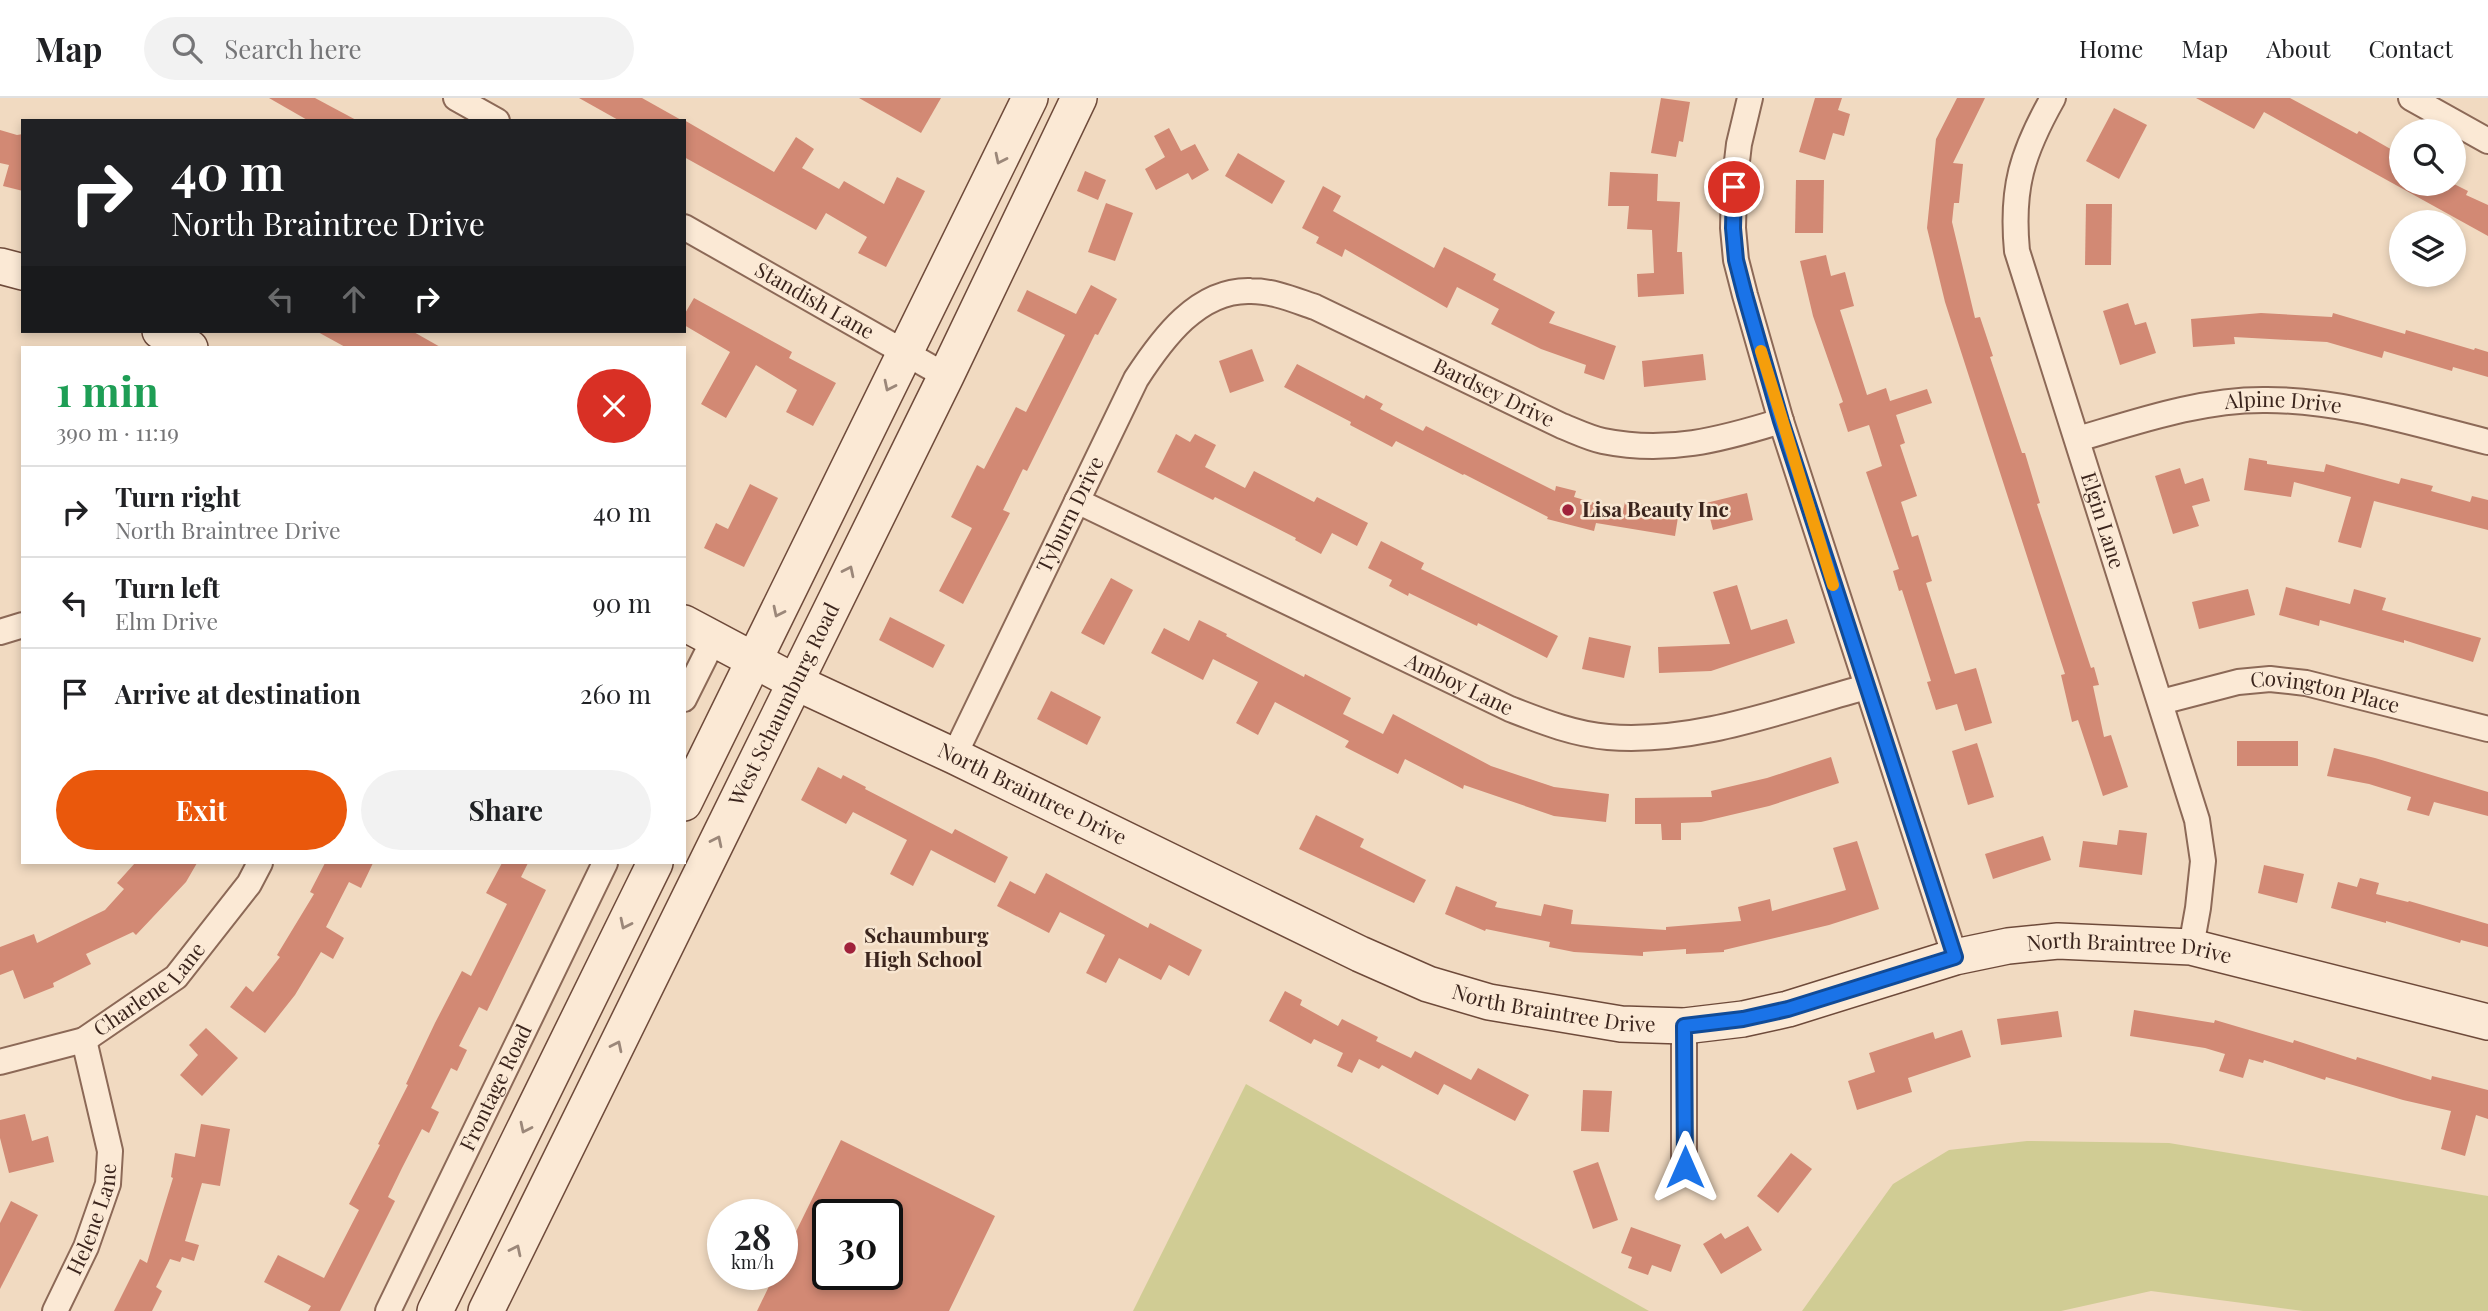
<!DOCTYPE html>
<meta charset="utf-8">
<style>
:root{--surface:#fff;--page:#f2f2f2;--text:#202124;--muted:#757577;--line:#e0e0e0;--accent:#ea580c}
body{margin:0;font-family:"Playfair Display",serif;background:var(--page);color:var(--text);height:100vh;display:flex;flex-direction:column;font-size:26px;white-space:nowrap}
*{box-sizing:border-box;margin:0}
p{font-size:23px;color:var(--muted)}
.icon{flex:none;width:38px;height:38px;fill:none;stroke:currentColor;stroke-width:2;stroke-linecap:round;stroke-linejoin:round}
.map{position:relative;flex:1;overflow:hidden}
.side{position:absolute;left:21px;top:248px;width:665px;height:518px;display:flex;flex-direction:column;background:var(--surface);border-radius:0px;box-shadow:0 4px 10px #0003}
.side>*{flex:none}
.hud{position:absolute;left:21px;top:21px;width:665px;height:214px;border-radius:0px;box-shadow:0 4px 10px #0003;background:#202124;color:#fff;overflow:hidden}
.controls{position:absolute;left:2389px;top:21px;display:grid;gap:14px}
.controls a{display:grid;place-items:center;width:77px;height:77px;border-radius:50%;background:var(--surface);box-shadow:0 4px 10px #0003;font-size:35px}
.speed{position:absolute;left:707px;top:1101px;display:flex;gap:14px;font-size:35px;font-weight:700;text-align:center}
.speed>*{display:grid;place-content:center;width:91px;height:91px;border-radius:50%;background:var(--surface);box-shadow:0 4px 10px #0003;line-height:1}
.speed small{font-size:18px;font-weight:400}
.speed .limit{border:4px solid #111;border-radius:10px;background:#fff;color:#111}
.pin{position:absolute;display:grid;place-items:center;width:60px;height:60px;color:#fff;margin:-30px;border:4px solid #fff;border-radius:50%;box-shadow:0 2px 7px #0007}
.me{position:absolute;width:77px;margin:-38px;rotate:0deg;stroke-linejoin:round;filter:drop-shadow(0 0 5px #0008)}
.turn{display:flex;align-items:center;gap:24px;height:147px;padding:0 35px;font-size:32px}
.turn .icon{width:91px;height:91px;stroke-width:2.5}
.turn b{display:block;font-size:49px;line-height:60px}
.lanes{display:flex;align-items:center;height:66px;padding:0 35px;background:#0003;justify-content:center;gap:35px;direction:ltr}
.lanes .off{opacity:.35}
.round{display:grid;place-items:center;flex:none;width:74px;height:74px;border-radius:37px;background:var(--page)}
.head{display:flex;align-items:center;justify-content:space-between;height:119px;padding:0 35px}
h1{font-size:42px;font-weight:700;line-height:52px;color:#1e9e55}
.primary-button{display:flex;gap:14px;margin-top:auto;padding:14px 35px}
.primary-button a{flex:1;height:80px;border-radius:42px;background:var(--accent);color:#fff;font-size:28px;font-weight:700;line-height:80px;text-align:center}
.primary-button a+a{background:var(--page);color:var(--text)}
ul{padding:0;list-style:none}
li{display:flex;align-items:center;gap:21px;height:91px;padding:0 35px;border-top:2px solid var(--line)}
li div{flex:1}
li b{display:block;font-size:26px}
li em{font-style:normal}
header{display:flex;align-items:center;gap:42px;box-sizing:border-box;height:98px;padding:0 35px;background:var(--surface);border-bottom:2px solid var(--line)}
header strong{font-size:33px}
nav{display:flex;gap:38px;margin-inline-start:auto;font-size:24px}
.search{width:490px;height:63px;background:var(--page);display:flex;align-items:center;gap:18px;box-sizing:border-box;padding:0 24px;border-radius:38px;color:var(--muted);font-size:26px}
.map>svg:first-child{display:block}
.green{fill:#d0cc94}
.building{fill:#d28974;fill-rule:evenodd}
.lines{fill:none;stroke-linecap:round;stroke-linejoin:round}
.street-casing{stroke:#8c6957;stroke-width:28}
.secondary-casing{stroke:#6e4a3a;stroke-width:38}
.street{stroke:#fbe9d5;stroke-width:24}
.secondary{stroke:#fbe9d5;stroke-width:35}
.oneway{stroke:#9b8779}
.route-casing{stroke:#114b97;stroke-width:18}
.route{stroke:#1a73e8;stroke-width:12}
.slow{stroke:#f59e0b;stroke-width:12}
.poi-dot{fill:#a0223b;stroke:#f8e6d1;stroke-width:2.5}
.labels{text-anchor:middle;stroke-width:5;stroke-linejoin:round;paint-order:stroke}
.street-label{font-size:21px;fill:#3b251d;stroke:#f8e6d1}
.poi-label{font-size:21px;font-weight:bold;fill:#3b251d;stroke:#f8e6d1;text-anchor:start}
</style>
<header>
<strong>Map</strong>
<div class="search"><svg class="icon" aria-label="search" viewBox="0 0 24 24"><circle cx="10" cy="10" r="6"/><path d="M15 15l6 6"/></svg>Search here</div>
<nav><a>Home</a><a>Map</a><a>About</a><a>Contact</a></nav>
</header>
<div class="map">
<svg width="2488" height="1213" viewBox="0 0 2488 1213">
<rect width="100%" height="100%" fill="#f1dac1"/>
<g class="green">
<polygon points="1246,986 1649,1213 1133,1213"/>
<polygon points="2027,1043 2169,1045 2488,1098 2488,1213 2303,1213 2151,1193 2061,1213 1802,1213 1893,1086 1949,1052"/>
</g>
<g class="building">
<polygon points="269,0 315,0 358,23 309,23"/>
<polygon points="579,0 642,0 683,23 620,23"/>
<polygon points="859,0 941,0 921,35"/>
<polygon points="1661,0 1690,4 1683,44 1679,43 1676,59 1651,55"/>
<polygon points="1815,0 1842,0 1838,12 1850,16 1844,38 1833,35 1825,62 1799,54"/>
<polygon points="1957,0 1985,0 1953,65 1963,66 1959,105 1954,105 1952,124 1975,220 1980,219 1993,258 1990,259 2022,355 2025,355 2040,405 2037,406 2091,570 2094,569 2099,587 2093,588 2104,639 2111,637 2128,689 2103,698 2078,622 2072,624 2061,577 2065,576 1945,204 1927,130 1936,41"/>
<polygon points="2196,0 2290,0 2357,36 2359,33 2394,53 2391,57 2401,62 2401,86 2454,86 2468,93 2466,97 2488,107 2488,138 2264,14 2254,31"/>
<polygon points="2114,10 2147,27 2119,81 2086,63"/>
<polygon points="684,22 774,74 796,39 814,51 802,70 839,91 844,83 884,106 897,79 925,93 886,169 858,155 867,139 826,115 816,132 684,59"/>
<polygon points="1169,30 1181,53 1195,46 1209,72 1192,82 1188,75 1156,92 1145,71 1165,59 1154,38"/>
<polygon points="0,32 17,37 23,36 23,93 3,88 9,67 0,65"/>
<polygon points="1238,55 1285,83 1272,106 1225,78"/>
<polygon points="1085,73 1106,82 1098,102 1077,93"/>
<polygon points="1610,74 1658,76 1657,103 1680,104 1677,154 1682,154 1684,196 1638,199 1637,176 1654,175 1652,132 1627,131 1629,108 1608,108"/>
<polygon points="1796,82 1824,82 1823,135 1795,135"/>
<polygon points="1323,88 1341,98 1333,113 1434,170 1444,149 1496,176 1493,182 1555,214 1549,225 1616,248 1604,282 1584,275 1586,267 1541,251 1491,226 1499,211 1457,189 1447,210 1345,151 1342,159 1316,145 1319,139 1302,130"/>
<polygon points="1106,105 1133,115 1115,163 1088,154"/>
<polygon points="2086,106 2112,106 2111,167 2085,167"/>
<polygon points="1826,157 1831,178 1845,174 1854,208 1840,212 1867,297 1886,290 1890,303 1927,291 1932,305 1896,317 1905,345 1900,347 1917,398 1901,404 1912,439 1918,437 1932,483 1926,485 1955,576 1976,570 1992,625 1965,633 1957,606 1936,612 1927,584 1931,583 1902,492 1899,493 1893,473 1899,471 1866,374 1882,368 1869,327 1848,334 1839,306 1843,304 1813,218 1800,163"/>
<polygon points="1091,187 1117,201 1098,237 1095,236 1027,373 1023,371 1003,412 1010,415 963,506 939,493 972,430 951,419 977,367 984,371 1016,309 1026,314 1065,237 1017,213 1027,192 1076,216"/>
<polygon points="694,200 792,254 789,260 836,285 813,328 786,314 797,292 756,267 726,320 701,306 730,254 684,227 684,217"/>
<polygon points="2128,205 2135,227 2146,224 2156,255 2120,267 2103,213"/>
<polygon points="2261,215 2332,219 2333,215 2405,236 2406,232 2474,252 2475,250 2488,254 2488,279 2453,269 2452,273 2384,253 2382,260 2327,244 2234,239 2235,246 2193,249 2191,221"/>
<polygon points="316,233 412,233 442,250 347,250"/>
<polygon points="1252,251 1264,283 1230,295 1219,263"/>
<polygon points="1703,256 1706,282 1644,289 1642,263"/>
<polygon points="1297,266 1364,301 1366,297 1383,306 1380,311 1423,333 1426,328 1555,393 1556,388 1576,393 1574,399 1623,413 1625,404 1679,413 1675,438 1596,425 1594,433 1547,421 1548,419 1464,376 1463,377 1396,343 1392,349 1350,327 1351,324 1284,289"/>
<polygon points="1176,336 1190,344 1195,336 1216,347 1205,369 1245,390 1254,373 1314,404 1317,399 1368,425 1357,448 1332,435 1321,456 1295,442 1296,440 1215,399 1213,402 1157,374"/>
<polygon points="2249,360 2267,363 2267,366 2324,374 2326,366 2399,386 2401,380 2433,388 2431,393 2470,404 2472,398 2488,402 2488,432 2374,403 2361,450 2338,444 2351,399 2294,384 2291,399 2244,392"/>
<polygon points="2180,370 2185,386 2203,380 2210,403 2192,408 2199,428 2173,436 2155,378"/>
<polygon points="750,386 778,400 744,469 704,450 716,425 728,431"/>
<polygon points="1747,395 1753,422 1713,432 1706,405"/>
<polygon points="1381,443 1424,465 1421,471 1558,538 1547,560 1478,525 1477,528 1409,495 1408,498 1389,488 1392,482 1368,470"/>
<polygon points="1111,480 1133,492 1104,547 1081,535"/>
<polygon points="1737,487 1751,532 1787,521 1795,545 1711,573 1659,575 1658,549 1730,546 1713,494"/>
<polygon points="2286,489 2350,506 2354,491 2386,500 2382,512 2481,540 2473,564 2404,542 2404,545 2320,522 2319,528 2279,517"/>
<polygon points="2248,491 2255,517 2199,531 2192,504"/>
<polygon points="890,519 945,547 933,570 879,542"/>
<polygon points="1199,522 1227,536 1226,538 1304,579 1305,576 1351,600 1343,616 1383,636 1393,616 1491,668 1554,689 1609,696 1606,724 1554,718 1464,687 1463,691 1405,661 1398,676 1345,649 1349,643 1275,604 1258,637 1236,625 1258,584 1213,561 1203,582 1151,555 1164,530 1189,543"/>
<polygon points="1589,539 1631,548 1624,580 1582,571"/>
<polygon points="1051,593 1101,619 1087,647 1037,621"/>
<rect x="2237" y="643" width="61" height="25"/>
<polygon points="1977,645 1994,699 1968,707 1952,653"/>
<polygon points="2334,650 2375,660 2488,694 2488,718 2434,704 2429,718 2407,712 2411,699 2369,686 2327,678"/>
<polygon points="1831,659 1839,685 1769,708 1701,724 1681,725 1681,742 1662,742 1661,726 1635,726 1635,700 1712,699 1711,693 1767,680"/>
<polygon points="818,669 841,681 843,677 866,689 865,691 952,736 955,731 1008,759 995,785 931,752 913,788 890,776 907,742 853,714 846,726 801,702"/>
<polygon points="1316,717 1364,741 1360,749 1426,782 1414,805 1299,751"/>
<polygon points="2119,732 2147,735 2142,777 2079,769 2083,743 2117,747"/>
<polygon points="2043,738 2051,762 1993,781 1985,756"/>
<polygon points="1857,743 1879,811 1829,827 1724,852 1724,854 1686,856 1686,851 1643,854 1643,858 1574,854 1549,849 1550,844 1486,831 1485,833 1445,816 1456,788 1497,804 1495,809 1541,818 1544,806 1573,812 1571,826 1666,832 1666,829 1741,823 1738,809 1770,801 1772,813 1846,792 1833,750"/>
<polygon points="135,765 197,765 186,784 136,837 133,834 86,856 91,866 53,885 54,889 24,901 13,872 0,877 0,849 34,836 37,845 105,812 124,791 117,785"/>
<polygon points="325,765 373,765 361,790 349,784 326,829 344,840 333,861 321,854 295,897 265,935 230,909 246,888 253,894 280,859 277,857 314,796 310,794"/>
<polygon points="502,765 528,765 521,779 546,792 487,913 479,909 459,948 467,952 457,973 451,970 431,1010 439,1014 429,1035 422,1031 402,1070 388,1099 395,1103 340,1213 308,1213 311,1208 264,1184 278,1157 324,1180 359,1112 349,1106 380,1047 378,1046 408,987 406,986 435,925 462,873 471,878 507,806 486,795"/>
<polygon points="2264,767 2304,776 2297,805 2258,795"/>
<polygon points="1046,775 1148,830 1150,825 1202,852 1189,878 1169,867 1161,882 1119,860 1106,885 1086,875 1105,837 1060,814 1049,835 997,808 1010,783 1035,796"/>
<polygon points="2360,780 2379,785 2376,796 2408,804 2409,803 2488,826 2488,849 2461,842 2460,845 2386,823 2386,825 2331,810 2338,784 2357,789"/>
<polygon points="1285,893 1302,902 1300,907 1338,928 1342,921 1378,939 1376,943 1411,960 1415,953 1471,982 1478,970 1529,997 1515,1023 1444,986 1438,997 1382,967 1379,971 1359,961 1352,975 1337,968 1343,955 1314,941 1311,946 1269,923"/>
<polygon points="2134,912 2214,925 2215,922 2293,945 2294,942 2356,962 2357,959 2431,982 2432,978 2488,992 2488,1021 2476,1017 2465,1058 2441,1051 2451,1013 2403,1002 2326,979 2325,982 2264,962 2263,965 2249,961 2243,980 2219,973 2225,956 2205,950 2130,938"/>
<polygon points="2058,913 2062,939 2001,947 1997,921"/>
<polygon points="206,930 238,960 202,998 180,977 198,957 189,947"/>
<polygon points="1962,932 1971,959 1908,980 1912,994 1857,1012 1848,983 1875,974 1869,955 1933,934 1935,941"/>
<polygon points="1583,992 1612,993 1609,1034 1581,1033"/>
<polygon points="25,1016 32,1043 48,1038 54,1064 9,1075 0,1040 0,1022"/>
<polygon points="201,1026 230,1031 220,1088 202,1085 185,1143 199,1147 194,1163 182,1159 180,1164 170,1161 156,1189 162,1193 152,1213 114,1213 140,1161 147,1165 173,1080 171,1079 175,1055 195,1059"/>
<path d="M841 1042 995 1118 949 1213H757L775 1176H782V1162ZM828 1116H887V1176H828Z"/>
<polygon points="1791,1055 1812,1071 1778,1115 1757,1098"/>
<polygon points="1598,1064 1618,1122 1593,1131 1573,1073"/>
<polygon points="11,1103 38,1117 0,1191 0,1125"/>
<polygon points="1748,1128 1762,1152 1721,1176 1703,1146 1721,1135 1725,1141"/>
<polygon points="1631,1129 1681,1147 1671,1174 1652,1167 1648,1177 1628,1170 1632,1159 1621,1155"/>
</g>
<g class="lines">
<g class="street-casing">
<g id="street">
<polyline points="456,0 497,23"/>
<polyline points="1750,0 1739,46 1734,89 1733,130 1736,162 1745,197 1781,323 1955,859"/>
<path id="s1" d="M2053 0C2022 55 2011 90 2017 153L2197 722 2203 763 2198 810 2191 849"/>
<polyline points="2411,0 2488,43"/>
<path id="s2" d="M684 129 946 278"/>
<path id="s3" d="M2078 341C2139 323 2202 301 2267 302 2342 302 2416 326 2488 344"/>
<path id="s4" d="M1077 403 1510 611C1541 623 1573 636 1608 639 1696 646 1782 612 1866 589"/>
<polyline points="0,534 23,527"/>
<polyline points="684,601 714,541"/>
<path id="s5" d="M2161 604 2238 584 2270 581 2306 585 2488 631"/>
<path id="s6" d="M954 658 1136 281C1162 241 1198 191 1251 193 1273 193 1294 202 1315 209L1562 328C1575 333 1589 340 1603 343 1667 356 1720 342 1781 323"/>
<polyline points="1684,928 1684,1069"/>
<path id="s7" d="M0 964 84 942 176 879 249 786 260 765"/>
<path id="s8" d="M55 1213 86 1149 108 1086 110 1053 84 942"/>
<path id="s9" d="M388 1213 605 765"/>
</g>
</g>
<g class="secondary-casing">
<g id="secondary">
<polyline points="0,168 23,174"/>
<polyline points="160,233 190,250"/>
<path id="s10" d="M684 525 795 584 954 658 1360 856 1428 886 1489 904 1621 926 1684 928 1743 921 1788 911 1955 859 2008 848 2058 843 2191 849 2488 924"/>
<polyline points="684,705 1030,0"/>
<polyline points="435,1213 655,765"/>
<path id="s11" d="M486 1213 946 278 1079 0"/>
</g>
</g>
<use href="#street" class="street"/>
<use href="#secondary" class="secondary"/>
</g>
<defs><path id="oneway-chevron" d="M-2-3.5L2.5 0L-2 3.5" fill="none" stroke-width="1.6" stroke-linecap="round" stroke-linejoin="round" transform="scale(1.75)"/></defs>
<g class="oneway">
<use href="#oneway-chevron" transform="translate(1000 61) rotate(116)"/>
<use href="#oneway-chevron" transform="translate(889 288) rotate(116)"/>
<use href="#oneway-chevron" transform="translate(849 473) rotate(-64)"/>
<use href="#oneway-chevron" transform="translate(778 514) rotate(116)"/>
<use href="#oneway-chevron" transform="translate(717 743) rotate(-64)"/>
<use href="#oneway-chevron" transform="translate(625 826) rotate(116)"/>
<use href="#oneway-chevron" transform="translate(617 948) rotate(-64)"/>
<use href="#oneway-chevron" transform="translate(525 1030) rotate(116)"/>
<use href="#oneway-chevron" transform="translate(516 1152) rotate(-64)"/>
</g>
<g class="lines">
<g class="route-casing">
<polyline id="route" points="1685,1069 1684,928 1743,921 1788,911 1955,859 1781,323 1745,197 1736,162 1733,130 1734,89"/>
</g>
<use href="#route" class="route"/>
<polyline class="slow" points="1761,253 1833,487"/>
</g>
<g class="poi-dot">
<circle cx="1568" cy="412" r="7"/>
<circle cx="850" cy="850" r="7"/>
</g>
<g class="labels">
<g class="street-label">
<text dy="7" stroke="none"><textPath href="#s2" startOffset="150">Standish Lane</textPath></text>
<text dy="7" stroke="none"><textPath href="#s6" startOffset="835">Bardsey Drive</textPath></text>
<text dy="7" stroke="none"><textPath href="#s3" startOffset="210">Alpine Drive</textPath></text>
<text dy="7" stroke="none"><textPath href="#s6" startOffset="268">Tyburn Drive</textPath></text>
<text dy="7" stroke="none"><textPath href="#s1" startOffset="443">Elgin Lane</textPath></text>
<text dy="7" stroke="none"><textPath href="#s4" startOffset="424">Amboy Lane</textPath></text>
<text dy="7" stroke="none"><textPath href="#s5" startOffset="168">Covington Place</textPath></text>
<text dy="7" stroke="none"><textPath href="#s11" startOffset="676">West Schaumburg Road</textPath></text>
<text dy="7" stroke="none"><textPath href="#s10" startOffset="388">North Braintree Drive</textPath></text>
<text dy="7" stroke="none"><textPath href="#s10" startOffset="1544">North Braintree Drive</textPath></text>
<text dy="7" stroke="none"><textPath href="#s7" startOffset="170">Charlene Lane</textPath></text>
<text dy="7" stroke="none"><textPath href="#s10" startOffset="956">North Braintree Drive</textPath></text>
<text dy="7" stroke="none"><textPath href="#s9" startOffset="248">Frontage Road</textPath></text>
<text dy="7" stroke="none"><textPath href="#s8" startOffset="100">Helene Lane</textPath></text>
</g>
<g class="poi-label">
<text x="1582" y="419">Lisa Beauty Inc</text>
<text x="864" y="845">Schaumburg<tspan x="864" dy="24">High School</tspan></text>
</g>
</g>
</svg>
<div class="controls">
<a><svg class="icon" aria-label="search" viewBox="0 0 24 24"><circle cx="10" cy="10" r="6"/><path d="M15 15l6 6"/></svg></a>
<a><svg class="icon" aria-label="layers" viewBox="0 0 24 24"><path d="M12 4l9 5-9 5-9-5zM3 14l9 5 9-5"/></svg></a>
</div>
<div class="speed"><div>28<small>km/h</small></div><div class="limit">30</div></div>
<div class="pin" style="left:1734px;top:89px;background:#d93025"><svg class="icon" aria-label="arrive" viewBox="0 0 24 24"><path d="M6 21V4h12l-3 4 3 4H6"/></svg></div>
<svg class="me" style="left:1685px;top:1069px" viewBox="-20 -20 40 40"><path d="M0-17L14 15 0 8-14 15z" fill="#1a73e8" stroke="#fff" stroke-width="4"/></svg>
<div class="hud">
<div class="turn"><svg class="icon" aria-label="right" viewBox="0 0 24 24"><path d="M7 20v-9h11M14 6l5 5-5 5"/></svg><div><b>40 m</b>North Braintree Drive</div></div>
<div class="lanes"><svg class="icon off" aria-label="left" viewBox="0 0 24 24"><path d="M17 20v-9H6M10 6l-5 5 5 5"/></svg><svg class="icon off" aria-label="ahead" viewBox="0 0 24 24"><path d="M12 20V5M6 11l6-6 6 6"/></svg><svg class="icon" aria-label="right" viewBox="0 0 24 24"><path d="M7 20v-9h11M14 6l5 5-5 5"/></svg></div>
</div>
<section class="side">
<div class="head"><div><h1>1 min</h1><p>390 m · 11:19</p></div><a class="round" style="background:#d93025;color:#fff"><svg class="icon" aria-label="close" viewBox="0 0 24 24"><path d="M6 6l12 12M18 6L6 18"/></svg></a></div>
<ul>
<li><svg class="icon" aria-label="right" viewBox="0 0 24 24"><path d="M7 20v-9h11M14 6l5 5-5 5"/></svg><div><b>Turn right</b><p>North Braintree Drive</p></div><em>40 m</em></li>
<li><svg class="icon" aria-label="left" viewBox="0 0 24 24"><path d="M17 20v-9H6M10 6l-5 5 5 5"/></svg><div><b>Turn left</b><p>Elm Drive</p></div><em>90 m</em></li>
<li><svg class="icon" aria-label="arrive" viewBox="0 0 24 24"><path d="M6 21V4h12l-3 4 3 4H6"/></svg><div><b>Arrive at destination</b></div><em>260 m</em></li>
</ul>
<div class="primary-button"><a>Exit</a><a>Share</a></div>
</section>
</div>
